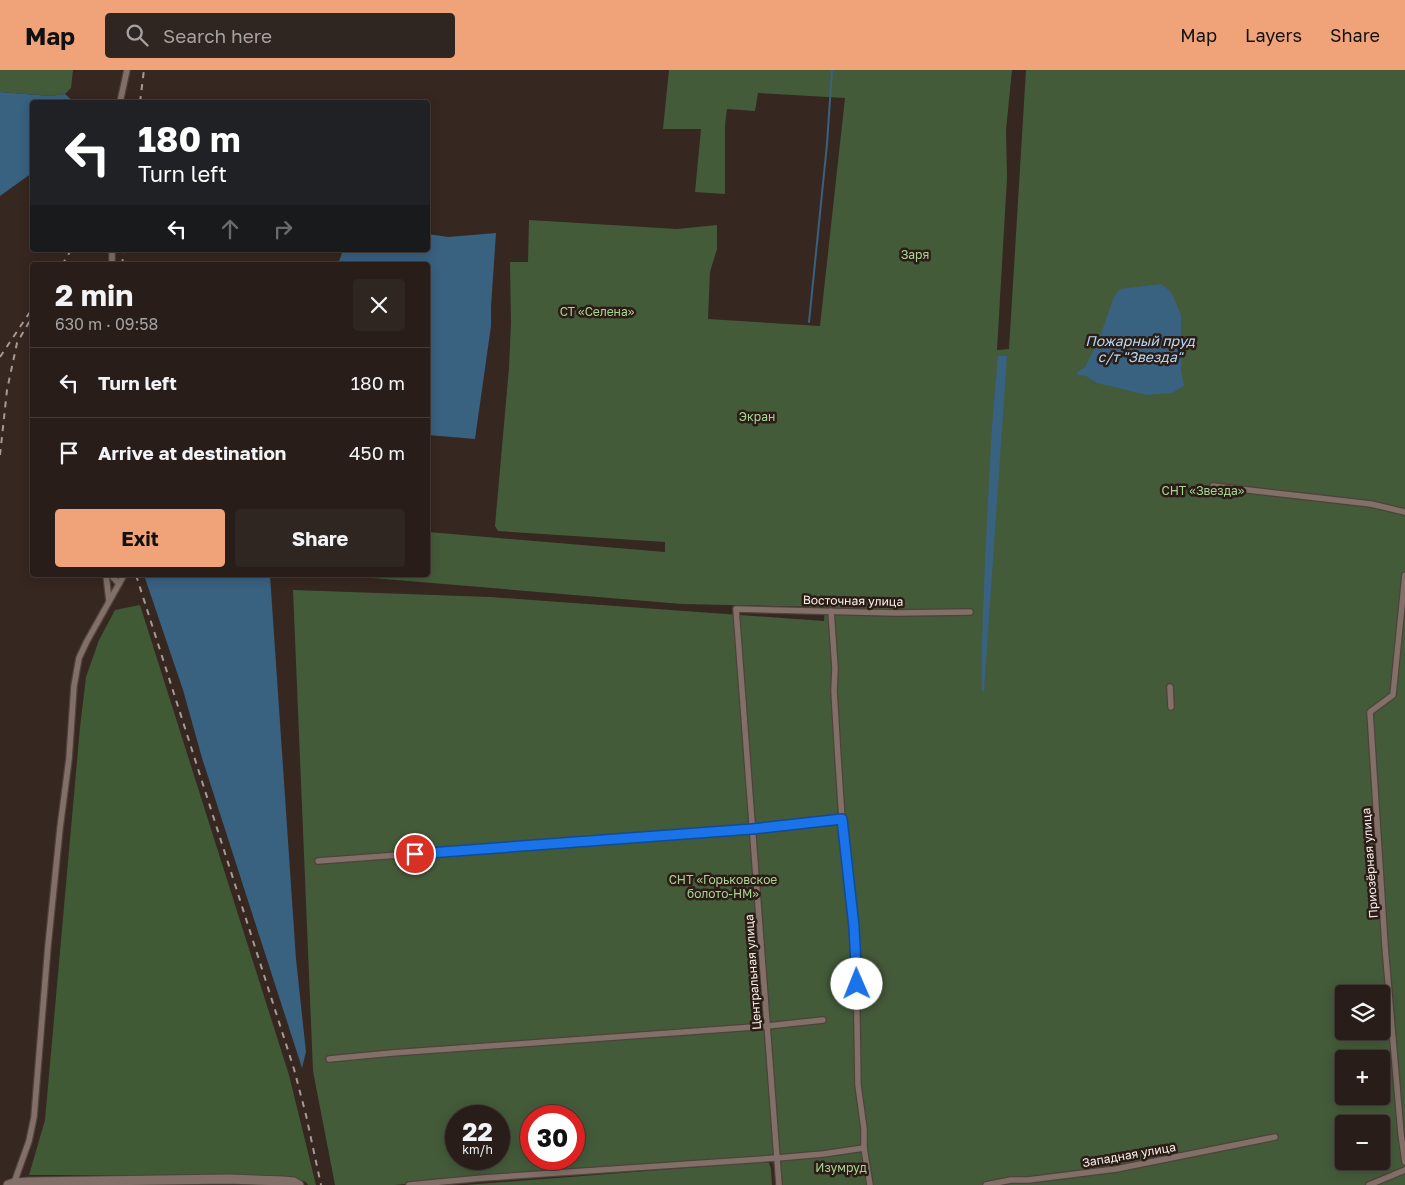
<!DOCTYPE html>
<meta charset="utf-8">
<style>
:root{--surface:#281d18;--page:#302621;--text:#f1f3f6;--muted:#a5a2a2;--line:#443b37;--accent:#f0a378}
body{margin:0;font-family:"Golos Text",sans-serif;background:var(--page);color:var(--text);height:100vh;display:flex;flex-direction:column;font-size:19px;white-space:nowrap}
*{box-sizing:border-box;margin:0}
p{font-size:16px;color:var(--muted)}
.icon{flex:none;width:28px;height:28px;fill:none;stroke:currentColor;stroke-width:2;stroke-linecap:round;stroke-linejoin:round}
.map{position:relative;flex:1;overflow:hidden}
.side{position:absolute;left:30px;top:192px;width:400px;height:315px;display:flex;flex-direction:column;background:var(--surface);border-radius:5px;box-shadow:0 2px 12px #0003,0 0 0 1px var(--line)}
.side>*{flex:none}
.top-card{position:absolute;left:30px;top:30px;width:400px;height:152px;border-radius:5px;box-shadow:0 2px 12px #0003,0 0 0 1px var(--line);background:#202124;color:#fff;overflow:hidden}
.buttons{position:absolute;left:1335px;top:915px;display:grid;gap:10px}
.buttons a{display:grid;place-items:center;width:55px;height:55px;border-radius:5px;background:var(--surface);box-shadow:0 2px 12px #0003,0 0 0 1px var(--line);font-size:25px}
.speed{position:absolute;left:445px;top:1035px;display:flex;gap:10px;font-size:25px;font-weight:700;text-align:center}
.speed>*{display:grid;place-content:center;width:65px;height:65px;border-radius:50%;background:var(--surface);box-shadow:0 2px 12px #0003,0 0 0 1px var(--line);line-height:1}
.speed small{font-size:12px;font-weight:400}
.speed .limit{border:8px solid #d22;background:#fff;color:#111}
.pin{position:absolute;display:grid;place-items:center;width:42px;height:42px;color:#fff;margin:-21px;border:2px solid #fff;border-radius:50%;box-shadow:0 1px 5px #0007}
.me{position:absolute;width:55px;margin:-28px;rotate:359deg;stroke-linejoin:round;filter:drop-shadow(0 0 4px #0008)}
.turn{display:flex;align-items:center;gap:18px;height:105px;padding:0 25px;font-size:22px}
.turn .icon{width:65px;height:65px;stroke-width:2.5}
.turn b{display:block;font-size:35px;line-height:42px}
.lanes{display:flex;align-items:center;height:48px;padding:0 25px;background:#0003;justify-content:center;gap:25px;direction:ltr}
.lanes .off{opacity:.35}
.round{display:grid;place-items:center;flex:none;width:52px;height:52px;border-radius:5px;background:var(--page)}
.overview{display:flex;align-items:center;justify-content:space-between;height:85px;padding:0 25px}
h1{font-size:30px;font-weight:700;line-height:38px}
.primary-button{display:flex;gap:10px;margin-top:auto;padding:10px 25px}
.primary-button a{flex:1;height:58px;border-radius:5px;background:var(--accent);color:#111;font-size:20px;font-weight:700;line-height:58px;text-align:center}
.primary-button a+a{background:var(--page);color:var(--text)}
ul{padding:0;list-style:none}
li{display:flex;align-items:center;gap:15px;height:70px;padding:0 25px;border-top:1px solid var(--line)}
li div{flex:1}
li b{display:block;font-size:19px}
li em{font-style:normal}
header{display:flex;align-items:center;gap:30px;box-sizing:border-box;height:70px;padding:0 25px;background:var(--accent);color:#111}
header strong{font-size:24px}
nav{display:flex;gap:28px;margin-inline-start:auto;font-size:18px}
.search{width:350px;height:45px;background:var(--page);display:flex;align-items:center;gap:12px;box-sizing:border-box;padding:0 18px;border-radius:5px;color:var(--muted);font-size:19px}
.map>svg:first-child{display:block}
.green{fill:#445b3a;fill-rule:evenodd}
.forest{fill:#3f5a34}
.water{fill:#396180}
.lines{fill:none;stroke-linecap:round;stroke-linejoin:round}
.stream{stroke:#396180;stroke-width:2}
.street-casing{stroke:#4e423b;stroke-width:8}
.secondary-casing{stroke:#4e423b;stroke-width:11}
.street{stroke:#827068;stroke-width:5.5}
.secondary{stroke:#827068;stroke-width:9}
.rail{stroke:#a69a94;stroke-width:2;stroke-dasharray:6 6;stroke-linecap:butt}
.route-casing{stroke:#114b97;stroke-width:12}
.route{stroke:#1a73e8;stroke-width:9}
.labels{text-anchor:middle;stroke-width:5;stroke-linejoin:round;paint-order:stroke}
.park-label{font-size:12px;fill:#a8d596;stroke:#2b1d16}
.street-label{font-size:12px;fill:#fbf1ec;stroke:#2b1d16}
.water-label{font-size:14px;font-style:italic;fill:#b4daf9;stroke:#2b1d16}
</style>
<header>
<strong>Map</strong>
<div class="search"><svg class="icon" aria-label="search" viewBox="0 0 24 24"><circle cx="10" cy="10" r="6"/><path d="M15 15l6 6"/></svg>Search here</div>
<nav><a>Map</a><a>Layers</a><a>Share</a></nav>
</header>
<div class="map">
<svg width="1405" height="1115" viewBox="0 0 1405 1115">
<rect width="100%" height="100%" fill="#362720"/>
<g class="green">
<polygon points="0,0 73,0 71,18 65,24 51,26 0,22"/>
<path d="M669 0H1012L1006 60 1007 108 997 280 1009 279 1026 0H1405V1115H781L778 1087 669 1092 394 1115H335L313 1001 293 520 490 527 824 551 825 537 682 534 336 505H428V462L665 482V472L498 461 495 456 509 298 511 253 510 192H528L529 150 677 159 717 155V179L710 202 708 249 820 256 845 28 758 23 755 41 727 39 725 55V124L695 122 701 59H663ZM1344 924H1381V961H1344ZM1344 989H1381V1026H1344ZM456 1046H499V1089H456ZM531 1046H574V1089H531ZM1344 1054H1381V1091H1344Z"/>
<polygon points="763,1092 769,1093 771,1099 772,1115 465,1115"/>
</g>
<polygon class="forest" points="140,535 289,1005 316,1115 308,1115 306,1112 290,1106 29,1105 45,1050 80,657 86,607 99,570 115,540"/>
<g class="water">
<polygon points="0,22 51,26 65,24 74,32 32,32 32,103 0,126"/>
<polygon points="496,163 491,237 491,256 475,369 428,365 428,195 338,195 338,194 343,180 428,180 428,164 448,167"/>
<polygon points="1161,214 1171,222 1181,245 1181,301 1184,316 1172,323 1147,325 1097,313 1086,306 1078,305 1077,302 1085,297 1098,272 1114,227 1120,219"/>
<polygon points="998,286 1007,286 984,621 982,621 982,571 985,489 992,355"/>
<polygon points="147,505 270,505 296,889 306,982 302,998 202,688 183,620 145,508"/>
</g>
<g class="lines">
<polyline class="stream" points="809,252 827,74 832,0"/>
<g class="street-casing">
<g id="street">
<polyline points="120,32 127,0"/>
<polyline points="112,195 112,180"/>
<polyline points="1213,416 1371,434 1405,442"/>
<polyline points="106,505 109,531"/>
<polyline points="111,505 119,514"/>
<polyline points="1405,505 1393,625 1370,642 1385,876 1401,1064 1405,1092"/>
<polyline points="831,541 835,598 834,621 838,688 842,749 854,857 856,887 858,1015 864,1059 864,1078 870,1115"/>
<polyline points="1170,617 1171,637"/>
<polyline points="318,791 752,759 842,749"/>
<polyline points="329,989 392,983 767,956 823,950"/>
<polyline points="14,1113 29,1071 34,1047 48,876 60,758 69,689 74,616 79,588 87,571 124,505"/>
<polyline points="409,1115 483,1108 777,1088 823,1084 864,1078"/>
<polyline points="779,1115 736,539 897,543 970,542"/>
<polyline points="986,1115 1011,1110 1028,1110 1116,1099 1275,1067"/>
<polyline points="1369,1115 1405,1100"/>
</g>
</g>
<g class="secondary-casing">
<polyline id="secondary" points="8,1115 14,1113 29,1112 229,1109 283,1111 294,1112 299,1115"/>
</g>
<use href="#street" class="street"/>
<use href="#secondary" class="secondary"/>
<g class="rail">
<polyline points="140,32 144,0"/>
<polyline points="62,195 71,180"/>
<polyline points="122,195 124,180"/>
<polyline points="0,287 32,239"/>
<polyline points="0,385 7,320 17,273 32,247"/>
<polyline points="136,505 294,999 306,1045 321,1115"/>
</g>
</g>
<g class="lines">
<g class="route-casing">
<polyline id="route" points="415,784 752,759 842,749 854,857 857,914"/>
</g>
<use href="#route" class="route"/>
</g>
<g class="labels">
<g class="park-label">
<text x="915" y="189">Заря</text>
<text x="597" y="246">СТ «Селена»</text>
<text x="757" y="351">Экран</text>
<text x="1203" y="425">СНТ «Звезда»</text>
<text x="723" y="814">СНТ «Горьковское<tspan x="723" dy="14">болото-НМ»</tspan></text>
<text x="841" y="1102">Изумруд</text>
</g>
<g class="street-label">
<text transform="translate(853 531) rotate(1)" y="4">Восточная улица</text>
<text transform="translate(1370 793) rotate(-94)" y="4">Приозёрная улица</text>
<text transform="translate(753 902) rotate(-94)" y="4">Центральная улица</text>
<text transform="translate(1129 1085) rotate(-10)" y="4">Западная улица</text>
</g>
<g class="water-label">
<text x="1140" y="276">Пожарный пруд<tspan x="1140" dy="16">с/т "Звезда"</tspan></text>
</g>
</g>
</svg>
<div class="buttons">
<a><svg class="icon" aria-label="layers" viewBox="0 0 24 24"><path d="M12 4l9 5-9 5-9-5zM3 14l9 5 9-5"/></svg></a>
<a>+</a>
<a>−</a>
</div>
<div class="speed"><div>22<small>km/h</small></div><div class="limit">30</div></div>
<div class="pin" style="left:415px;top:784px;background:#d93025"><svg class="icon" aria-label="arrive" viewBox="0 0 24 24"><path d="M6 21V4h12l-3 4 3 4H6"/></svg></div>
<svg class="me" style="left:857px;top:914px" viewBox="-20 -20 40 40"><circle r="19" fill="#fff"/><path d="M0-13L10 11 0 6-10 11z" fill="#1a73e8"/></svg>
<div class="top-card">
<div class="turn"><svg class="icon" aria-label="left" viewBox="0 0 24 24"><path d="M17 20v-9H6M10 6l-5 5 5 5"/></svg><div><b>180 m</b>Turn left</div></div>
<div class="lanes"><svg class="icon" aria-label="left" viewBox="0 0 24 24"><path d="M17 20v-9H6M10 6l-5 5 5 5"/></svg><svg class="icon off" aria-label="ahead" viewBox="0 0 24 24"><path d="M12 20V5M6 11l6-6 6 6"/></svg><svg class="icon off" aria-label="right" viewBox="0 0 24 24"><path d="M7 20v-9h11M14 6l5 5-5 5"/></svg></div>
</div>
<section class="side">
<div class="overview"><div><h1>2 min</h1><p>630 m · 09:58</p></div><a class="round"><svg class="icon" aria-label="close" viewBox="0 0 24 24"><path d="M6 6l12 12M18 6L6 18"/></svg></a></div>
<ul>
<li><svg class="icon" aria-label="left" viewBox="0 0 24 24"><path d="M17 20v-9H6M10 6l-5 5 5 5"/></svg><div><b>Turn left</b></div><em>180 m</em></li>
<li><svg class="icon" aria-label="arrive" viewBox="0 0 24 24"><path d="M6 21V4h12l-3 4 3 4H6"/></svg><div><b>Arrive at destination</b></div><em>450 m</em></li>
</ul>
<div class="primary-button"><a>Exit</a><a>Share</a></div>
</section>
</div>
